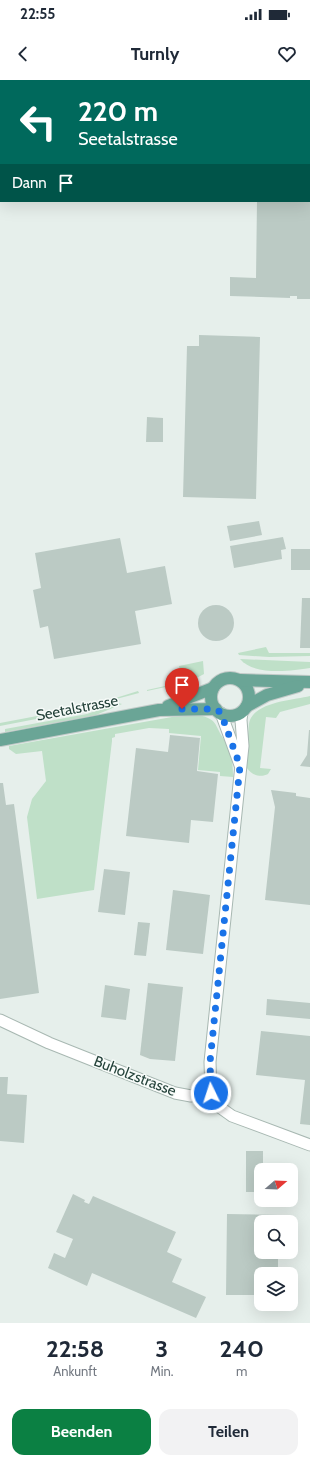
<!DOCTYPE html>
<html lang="de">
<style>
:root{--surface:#fff;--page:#f2f2f3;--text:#1f2937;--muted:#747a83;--accent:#0b8043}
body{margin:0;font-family:Cabin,sans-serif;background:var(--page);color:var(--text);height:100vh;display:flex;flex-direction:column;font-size:15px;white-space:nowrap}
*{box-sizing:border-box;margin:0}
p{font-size:13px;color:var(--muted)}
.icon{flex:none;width:22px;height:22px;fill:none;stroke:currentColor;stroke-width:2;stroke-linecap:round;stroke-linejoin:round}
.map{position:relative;height:1243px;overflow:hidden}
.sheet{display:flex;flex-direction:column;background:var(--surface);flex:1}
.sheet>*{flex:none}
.hud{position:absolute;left:0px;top:0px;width:310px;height:122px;box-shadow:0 4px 16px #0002;background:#00695c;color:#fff;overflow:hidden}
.needle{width:26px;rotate:71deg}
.buttons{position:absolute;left:254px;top:1083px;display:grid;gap:8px}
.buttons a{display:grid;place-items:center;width:44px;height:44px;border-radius:8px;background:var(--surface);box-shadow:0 4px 16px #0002;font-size:20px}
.pin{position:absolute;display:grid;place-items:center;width:34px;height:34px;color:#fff;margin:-41px -17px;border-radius:50% 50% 50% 0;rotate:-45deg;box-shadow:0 0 4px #0007}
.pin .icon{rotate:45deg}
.me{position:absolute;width:44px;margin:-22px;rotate:356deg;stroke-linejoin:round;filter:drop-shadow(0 0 3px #0008)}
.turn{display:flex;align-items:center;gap:14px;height:84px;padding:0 12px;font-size:18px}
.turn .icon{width:52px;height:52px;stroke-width:2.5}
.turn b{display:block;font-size:28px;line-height:34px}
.then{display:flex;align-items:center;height:38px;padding:0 12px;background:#0003;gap:8px;font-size:15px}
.eta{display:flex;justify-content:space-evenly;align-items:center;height:68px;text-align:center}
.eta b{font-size:24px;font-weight:700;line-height:28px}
.cta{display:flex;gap:8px;margin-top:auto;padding:8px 12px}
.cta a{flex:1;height:46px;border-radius:12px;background:var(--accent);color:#fff;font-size:16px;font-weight:700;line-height:46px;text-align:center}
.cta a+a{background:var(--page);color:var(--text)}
.status{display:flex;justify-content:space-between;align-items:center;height:28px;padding:0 20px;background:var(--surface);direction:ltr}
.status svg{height:11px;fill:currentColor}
header{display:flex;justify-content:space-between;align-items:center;height:52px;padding:0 12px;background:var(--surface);font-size:18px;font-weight:700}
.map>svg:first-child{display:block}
.green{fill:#bfe0c8}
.building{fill:#bbcac4}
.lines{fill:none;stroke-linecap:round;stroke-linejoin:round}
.minor-casing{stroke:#a8b8b2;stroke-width:13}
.primary-casing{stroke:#c2cac8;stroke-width:14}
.minor{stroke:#fff;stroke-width:11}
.primary{stroke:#6aa596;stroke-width:12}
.route{stroke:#1a73e8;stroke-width:7;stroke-dasharray:0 12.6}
.labels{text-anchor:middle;stroke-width:3;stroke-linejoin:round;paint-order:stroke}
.street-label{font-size:15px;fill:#24423a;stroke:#f7fbf9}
</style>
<div class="status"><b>22:55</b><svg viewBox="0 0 49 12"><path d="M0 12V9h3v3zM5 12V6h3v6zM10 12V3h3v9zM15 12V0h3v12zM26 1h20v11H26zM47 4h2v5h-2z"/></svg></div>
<header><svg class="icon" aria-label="back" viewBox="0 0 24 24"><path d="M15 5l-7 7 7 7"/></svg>Turnly<svg class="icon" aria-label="heart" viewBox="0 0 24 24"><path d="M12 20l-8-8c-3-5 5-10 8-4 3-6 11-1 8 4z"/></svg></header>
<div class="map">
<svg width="310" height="1243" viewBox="0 0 310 1243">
<rect width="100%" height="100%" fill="#e6efeb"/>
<g class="green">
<polygon points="266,567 269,573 310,573 310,576 269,577 239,575 238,573"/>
<path d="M240 579 310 582V588C291 591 254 596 240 579Z"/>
<polygon points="203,581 204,594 189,602 147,611 147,610 183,602 179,586"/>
<polygon points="138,611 139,613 120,618 93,628 0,646 0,643 90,626"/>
<path d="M310 616V624L280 632 276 638 266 637 260 688 271 689 268 694C261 698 251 695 247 688L245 657 248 656C249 651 248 645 250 640 257 622 293 620 310 616Z"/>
<polygon points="118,623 122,624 96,635 5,652 5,649 87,634"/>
<path d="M199 635C218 640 214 644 223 658 231 670 233 682 233 697L220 696V692L198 690 201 656 169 653V649L149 648 115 654V657L112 658V661L94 810 37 819 27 737 32 719 46 701 42 671 16 674 9 669V666L172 637Z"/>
</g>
<g class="building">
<polygon points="257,121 310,121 310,219 297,219 297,216 290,216 290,218 230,216 230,197 256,198"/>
<polygon points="199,255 260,257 256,419 183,417 187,266 199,266"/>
<polygon points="147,337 163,338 163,362 146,362"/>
<polygon points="259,441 262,455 230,461 227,446"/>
<polygon points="283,457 286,469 281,470 282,479 234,488 230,466"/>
<polygon points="120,458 127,493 165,486 172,524 135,531 141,564 54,579 48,546 40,548 33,510 41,508 35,473"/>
<rect x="291" y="469" width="19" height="21"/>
<polygon points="302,518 310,518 310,568 300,568"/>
<circle cx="216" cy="543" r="18"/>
<polygon points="309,650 310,650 310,687 300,686 307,675"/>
<polygon points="170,655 200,658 197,691 218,694 213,742 191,740 189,763 126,756 136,668 168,672"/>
<polygon points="0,703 3,703 6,725 14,724 39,913 0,919"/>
<polygon points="271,710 296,713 296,716 310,718 310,825 265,820 275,727"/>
<polygon points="104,789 130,792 125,835 98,832"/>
<polygon points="173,810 210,815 203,874 166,870"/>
<polygon points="138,842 150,843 146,876 134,875"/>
<polygon points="148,903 183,907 175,981 150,979 140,975"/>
<polygon points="105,905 130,909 126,940 101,937"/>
<polygon points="267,919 310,923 310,939 266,935"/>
<polygon points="261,951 310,956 310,1045 300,1044 305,1000 256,995"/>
<polygon points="0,997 8,997 7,1014 27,1015 24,1063 0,1061"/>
<polygon points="246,1071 263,1071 263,1090 261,1090 261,1112 246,1112"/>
<polygon points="73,1114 85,1120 84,1122 89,1124 93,1116 176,1152 167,1172 182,1179 172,1202 206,1217 196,1238 92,1193 87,1206 48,1188 54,1173 65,1178 73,1159 56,1152"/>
<polygon points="227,1134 278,1135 278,1142 261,1142 261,1172 278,1172 278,1194 261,1194 261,1215 226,1215"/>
</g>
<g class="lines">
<g class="minor-casing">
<g id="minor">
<polyline points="242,632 241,640 243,666 210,982 211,1013 218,1026 232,1036 310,1065"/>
<polyline points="221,633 240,685"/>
<polyline points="0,940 49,963 175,1013 191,1016 211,1013"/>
</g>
</g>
<g class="primary-casing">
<g id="primary">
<circle cx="230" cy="617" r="19"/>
<polyline points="240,600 310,602"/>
<polyline points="168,626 213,608"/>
<polyline points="247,626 267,615 298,606"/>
<polyline points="0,660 159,630 216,629"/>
</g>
</g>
<use href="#minor" class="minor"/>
<use href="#primary" class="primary"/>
</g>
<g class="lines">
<polyline class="route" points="182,629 216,629 221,633 240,686 210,982 211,1013"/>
</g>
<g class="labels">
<g class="street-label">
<text transform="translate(77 628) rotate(-11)" y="5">Seetalstrasse</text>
<text transform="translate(135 996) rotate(21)" y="5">Buholzstrasse</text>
</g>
</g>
</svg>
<div class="buttons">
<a><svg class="needle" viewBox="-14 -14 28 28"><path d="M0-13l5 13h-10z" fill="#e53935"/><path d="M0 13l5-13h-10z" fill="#747a83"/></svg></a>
<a><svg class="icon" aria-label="search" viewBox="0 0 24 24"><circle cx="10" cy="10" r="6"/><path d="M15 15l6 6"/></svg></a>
<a><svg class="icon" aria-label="layers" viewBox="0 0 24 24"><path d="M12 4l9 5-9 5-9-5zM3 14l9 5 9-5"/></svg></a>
</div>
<div class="pin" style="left:182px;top:629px;background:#d93025"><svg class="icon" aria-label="arrive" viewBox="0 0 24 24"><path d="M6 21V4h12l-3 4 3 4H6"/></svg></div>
<svg class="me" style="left:211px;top:1013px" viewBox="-20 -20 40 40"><circle r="17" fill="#1a73e8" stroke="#fff" stroke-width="3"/><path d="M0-11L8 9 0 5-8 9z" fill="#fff"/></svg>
<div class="hud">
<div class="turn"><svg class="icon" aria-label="left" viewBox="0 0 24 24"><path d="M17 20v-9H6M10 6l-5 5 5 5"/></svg><div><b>220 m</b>Seetalstrasse</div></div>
<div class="then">Dann<svg class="icon" aria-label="arrive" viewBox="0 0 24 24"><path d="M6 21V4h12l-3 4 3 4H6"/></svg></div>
</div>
</div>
<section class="sheet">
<div class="eta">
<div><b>22:58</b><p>Ankunft</p></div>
<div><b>3</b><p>Min.</p></div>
<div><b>240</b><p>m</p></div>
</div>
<div class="cta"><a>Beenden</a><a>Teilen</a></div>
</section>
